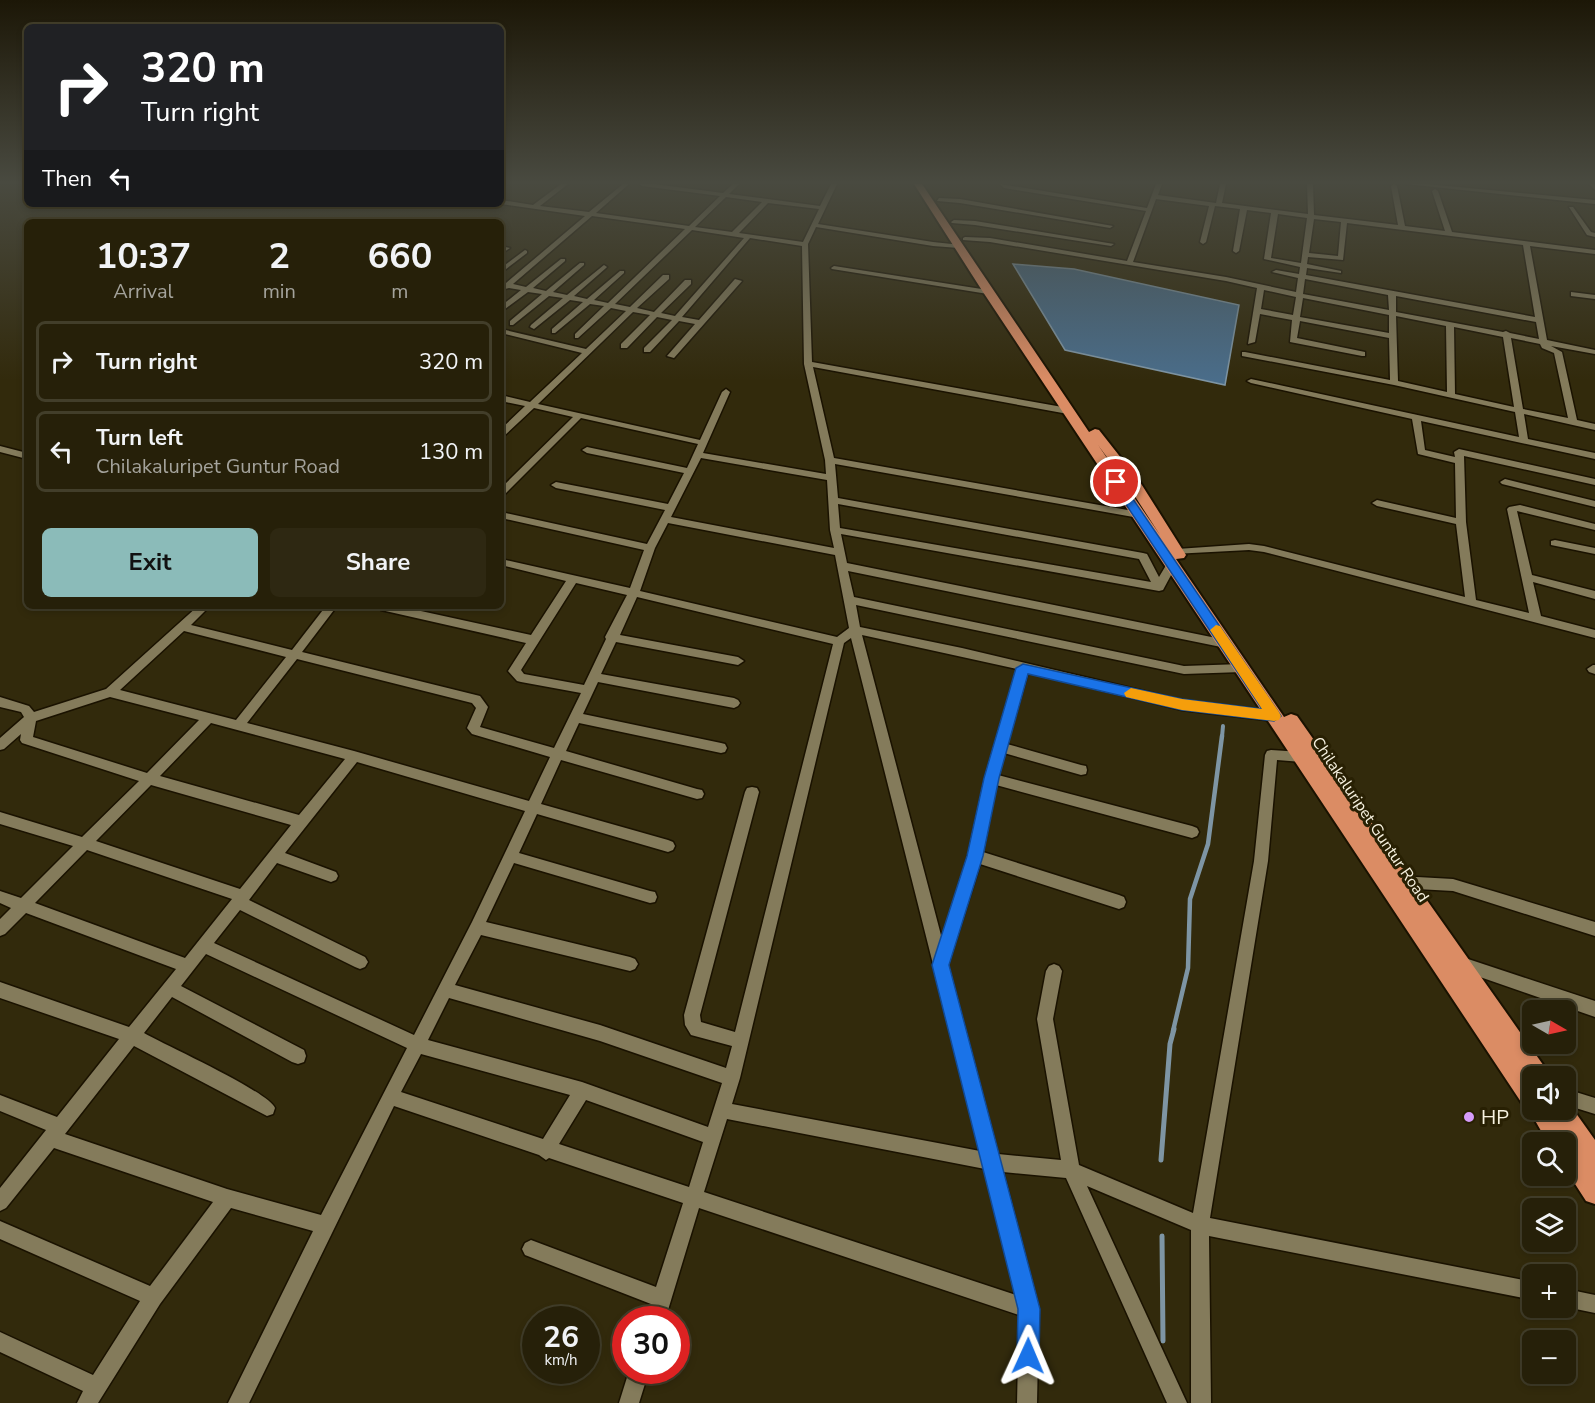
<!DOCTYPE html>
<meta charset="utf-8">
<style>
:root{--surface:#262009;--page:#2e2812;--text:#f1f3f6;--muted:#a4a39c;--line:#423e2a;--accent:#8bbbb9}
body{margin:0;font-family:"Nunito Sans",sans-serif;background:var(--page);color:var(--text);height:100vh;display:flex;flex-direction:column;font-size:22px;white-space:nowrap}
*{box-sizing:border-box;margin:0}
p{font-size:20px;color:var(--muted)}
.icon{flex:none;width:33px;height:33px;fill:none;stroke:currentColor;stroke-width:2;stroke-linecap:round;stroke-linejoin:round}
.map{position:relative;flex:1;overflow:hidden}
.drawer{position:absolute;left:24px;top:219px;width:480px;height:390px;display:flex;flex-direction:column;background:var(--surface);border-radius:9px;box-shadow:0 3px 9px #0003,0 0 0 2px var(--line)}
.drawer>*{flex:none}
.guide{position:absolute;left:24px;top:24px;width:480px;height:183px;border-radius:9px;box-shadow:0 3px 9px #0003,0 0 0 2px var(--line);background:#202124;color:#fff;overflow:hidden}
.needle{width:39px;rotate:99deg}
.fabs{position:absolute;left:1522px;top:1000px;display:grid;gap:12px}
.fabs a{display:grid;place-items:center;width:54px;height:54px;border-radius:9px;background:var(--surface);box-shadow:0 3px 9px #0003,0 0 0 2px var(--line);font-size:30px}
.speed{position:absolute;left:522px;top:1306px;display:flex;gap:12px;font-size:30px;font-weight:700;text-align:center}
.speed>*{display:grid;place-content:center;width:78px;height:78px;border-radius:50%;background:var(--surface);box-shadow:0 3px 9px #0003,0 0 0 2px var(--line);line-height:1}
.speed small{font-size:15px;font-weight:400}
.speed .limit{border:9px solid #d22;background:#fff;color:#111}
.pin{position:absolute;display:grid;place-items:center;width:51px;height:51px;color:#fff;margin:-26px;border:3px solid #fff;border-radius:50%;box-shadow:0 2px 6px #0007}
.me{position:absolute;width:66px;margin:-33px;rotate:1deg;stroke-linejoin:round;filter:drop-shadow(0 0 4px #0008)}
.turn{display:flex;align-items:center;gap:21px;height:126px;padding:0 18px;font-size:27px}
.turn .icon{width:78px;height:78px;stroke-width:2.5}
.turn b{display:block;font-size:42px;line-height:51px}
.then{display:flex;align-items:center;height:57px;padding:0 18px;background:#0003;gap:12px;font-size:22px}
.eta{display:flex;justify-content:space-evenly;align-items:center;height:102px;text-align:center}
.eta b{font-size:36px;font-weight:700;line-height:42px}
.action{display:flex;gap:12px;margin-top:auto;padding:12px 18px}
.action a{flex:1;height:69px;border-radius:9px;background:var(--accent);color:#111;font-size:24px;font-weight:700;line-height:69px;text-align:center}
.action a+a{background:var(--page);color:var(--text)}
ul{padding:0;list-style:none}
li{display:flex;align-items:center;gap:18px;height:81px;margin:0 12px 9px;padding:0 6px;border:3px solid var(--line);border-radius:9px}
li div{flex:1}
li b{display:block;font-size:22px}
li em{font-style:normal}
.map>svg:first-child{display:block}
.water{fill:#4a6d8a;stroke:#7e95a4;stroke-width:1.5}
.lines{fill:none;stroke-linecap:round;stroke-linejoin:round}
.stream-far2{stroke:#7e95a4;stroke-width:4}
.stream-far1{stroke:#7e95a4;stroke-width:4.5}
.stream{stroke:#7e95a4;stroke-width:5}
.minor-casing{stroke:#1a1200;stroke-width:3}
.trunk-casing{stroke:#1a1200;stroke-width:4}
.minor{fill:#847b5b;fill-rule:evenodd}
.trunk{fill:#db8c64;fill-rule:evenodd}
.route{fill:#1a73e8;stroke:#114b97;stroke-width:1.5}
.slow{fill:#f59e0b}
.poi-dot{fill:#d69bfa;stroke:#282003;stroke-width:2}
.labels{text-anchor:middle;stroke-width:6;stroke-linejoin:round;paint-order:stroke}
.street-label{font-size:16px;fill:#f7f2e0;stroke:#282003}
.near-poi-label{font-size:20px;fill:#f7f2e0;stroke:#282003;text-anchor:start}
</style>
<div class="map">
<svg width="1595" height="1403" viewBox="0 0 1595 1403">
<rect width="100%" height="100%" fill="#322a0c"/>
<polygon class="water" points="1013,264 1074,269 1239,305 1225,385 1065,350"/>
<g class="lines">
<polyline class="stream-far2" points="1222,737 1223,726"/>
<polyline class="stream-far1" points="1173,1031 1188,968 1190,899 1208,844 1222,736"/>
<g class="stream">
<polyline points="1161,1160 1170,1044 1174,1029"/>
<polyline points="1162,1236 1163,1341"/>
</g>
<g class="minor-casing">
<g id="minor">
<path d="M561 184H568L540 206 589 212 623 184H629L596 213 689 226 720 196 642 186 639 184H654L723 193 733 184H739L729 194 820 206 831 184H837L818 224 933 242 961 245V247L959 248 933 246 816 227 808 244 812 362 1068 408 1072 411 1068 414 813 367 834 458 1139 512 1144 515 1139 518 835 464 838 498 1143 553 1147 554 1159 577 1168 562H1176L1177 564 1163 590 1159 591 841 534 847 563 1226 640 1232 644 1226 648 848 571 854 597 1184 666 1242 664 1248 668 1242 672 1184 674 856 605 860 627 962 648 1182 700 1274 711 1278 713 1280 716 1278 719 1274 721 1182 710 1028 672 1007 744 1081 765 1086 766 1087 770 1086 774 1081 775 1004 753 998 775 1192 826 1197 828 1199 832 1197 836 1192 838 996 785 983 852 1119 895 1124 897 1126 902 1124 907 1119 909 980 864 948 965 998 1154 1061 1160 1037 1019 1046 971 1049 966 1054 964 1059 966 1062 971 1053 1019 1079 1165 1193 1213 1254 861 1265 755 1267 751 1271 750 1302 752 1306 753 1308 757 1306 761 1302 762 1277 760 1268 861 1210 1218 1533 1282V1300L1209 1236 1211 1403H1191V1230L1087 1186 1187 1403H1167L1066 1178 1003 1172 1039 1309 1037 1403H1017L1019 1315 699 1208 665 1320H645L651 1304 525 1255 522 1249 525 1243 531 1240 656 1287 683 1203 549 1158 546 1160 539 1155 394 1106 249 1403H228L313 1231 231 1208 160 1304 98 1403H77L83 1391 0 1352V1332L93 1375 140 1301 0 1239V1221L150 1286 213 1202 54 1148 6 1208 0 1211V1188L46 1130 0 1111V1095L57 1117 119 1039 0 998V982L129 1027 176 969 26 913 5 934 0 936V919L11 908 0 903V891L21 898 73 846 0 824V812L82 837 139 781 22 743 20 740 21 734 4 749 0 750V738L24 717 21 712 0 707V697L29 706 34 712 106 689 198 606H210L191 625 292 650 326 606H337L302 652 480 696 488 707 480 727 554 748 581 693 521 682 517 681 508 671 526 643 381 610 376 606H398L531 635 566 581 501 565V559L630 588 644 550 501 518V512L647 544 665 510 556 488 551 485 556 482 668 504 684 473 587 453 582 450 587 447 687 468 698 444 581 418 504 495 501 496V488L573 417 534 408 504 436 501 437V429L525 406 501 401V395L530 402 582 353 501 333V329L586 349 626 311 611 308 578 338H575V334L604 306 590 304 555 333H552V329L583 302 570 300 534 329 530 327 531 325 563 298 549 296 513 325H510V321L542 294 528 292 501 312V306L521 290 509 288 501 290V282L506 283 585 216 501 204V200L533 205ZM726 197 762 202 732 232 695 227ZM768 203 819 209 803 242 739 233ZM592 216 685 229 608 303 594 300 624 273V271H620L587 299 574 296 606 268 607 267 604 265 567 295 553 292 584 265V263H580L546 291 533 288 565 261V259H561L526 287 513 284ZM692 230 744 238 675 316 661 313 691 284V280H685L654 312 637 308 669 279V275H663L630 307 615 304ZM750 238 802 246 804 364 825 460 826 474 703 453 730 392 726 389 722 392 700 440 538 404 633 312 650 315 621 344V348H627L657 317 672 320 644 348V352H650L679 321 695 324 667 356 674 358 742 281 735 279 699 320 682 317ZM701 458 827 480 830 530 834 548 671 517ZM838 504 1139 559 1151 582 840 528ZM668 523 835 555 849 628 837 637 640 591 655 548ZM576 583 627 595 605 637 606 639 584 685 524 674 521 670ZM637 597 833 644 735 1032 701 1022 700 1015 759 792 757 788 752 787 747 788 745 792 684 1015 685 1025 691 1035 732 1046 726 1068 600 1025 455 985 481 935 630 971 635 969 638 964 635 959 630 957 486 922 514 863 650 903 655 902 657 897 655 892 650 891 519 853 537 814 668 852 673 850 675 846 673 842 668 840 541 804 561 760 697 799 702 798 704 794 702 790 697 789 566 751 579 723 721 753 725 752 727 748 725 744 721 743 583 714 598 682 734 708 738 706 740 703 738 700 734 698 601 674 616 642 738 665 744 661 738 657 620 635ZM184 631 286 657 236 720 120 690ZM862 635 1017 669 985 778 968 856 942 939ZM851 638 980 1151 732 1104 740 1078 844 643ZM297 659 472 703 476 708 467 728 472 734 550 757 529 801 354 751 247 723ZM110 697 199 720 147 773 33 737 36 721ZM211 723 345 759 299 815 160 776ZM357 762 525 811 472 922 414 1035 214 943 240 910 355 967 360 969 365 967 368 962 365 957 249 900 277 863 331 882 336 880 338 876 336 872 285 853ZM151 785 291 825 240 889 96 841ZM87 850 232 899 185 958 35 903ZM206 954 407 1048 321 1215 227 1189 65 1134 134 1046 267 1116 273 1114 275 1108C269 1092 165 1045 144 1033L172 997 292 1062 298 1064 304 1062 306 1056 304 1050 181 986ZM449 998 600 1041 722 1083 708 1127 582 1082 428 1040ZM421 1054 570 1095 543 1139 401 1092ZM586 1100 703 1142 689 1187 559 1144ZM727 1119 985 1169 1016 1295 704 1192Z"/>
<path d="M1000 184 1147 208 1156 184H1162L1158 195 1216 203 1220 184H1226L1222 203 1308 214 1307 184H1313L1314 215 1398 225 1391 186 1394 184 1397 186 1405 226 1445 231 1432 191 1435 189 1438 191 1452 232 1595 250V254L1530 246 1547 340 1595 350V354L1551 346 1562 352 1577 420 1595 424V430L1524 414 1528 439 1595 453V459L1421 421 1425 450 1455 457 1454 452 1459 449 1595 479V485L1464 456 1466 522 1476 600 1529 613 1507 509 1509 507 1520 505 1595 524V530L1517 511 1532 575 1595 591V599L1533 582 1541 616 1595 630V638L1264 552 1249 550 1173 554 1172 552 1177 549 1249 544 1264 546 1465 597 1456 524 1377 506 1372 503 1377 500 1456 518 1455 463 1418 454 1412 419 1251 383 1247 381 1251 379 1519 437 1515 412 1394 385 1242 356V352H1245L1390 380 1389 338 1300 321 1297 338 1365 352V356H1362L1290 342 1292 320 1260 314 1255 342 1248 344 1257 288 1226 281 990 242 963 240V238L965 237 990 238 1127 261 1146 211 1004 188ZM1156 199 1209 206 1200 242 1203 244 1206 242 1215 206 1240 209 1233 251 1236 253 1239 251 1247 210 1271 213 1264 259 1300 267 1299 274 1276 270 1272 272 1298 278 1296 292 1226 277 1133 262ZM1278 214 1307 218 1301 263 1271 258ZM1314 219 1341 222 1338 256 1309 253ZM1347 223 1523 245 1535 317 1306 275 1307 268 1341 273V271L1307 264 1308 257 1343 260ZM1305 279 1388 295 1389 310 1303 294ZM1264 290 1296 297 1293 315 1261 309ZM1396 296 1536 322 1539 339 1510 333 1506 331 1503 332 1396 312ZM1303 298 1389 315V333L1300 317ZM1396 316 1446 326 1447 392 1398 381ZM1454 327 1503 337 1514 407 1455 394ZM1511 338 1540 344 1542 348 1554 353 1568 418 1523 409Z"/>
<polygon points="1406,184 1426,184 1595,200 1595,204"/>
<polygon points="1589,184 1595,184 1595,190"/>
<polygon points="939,198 960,199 1113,226 1110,228 960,203 937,201"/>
<polygon points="1569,207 1573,207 1591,232 1595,233 1595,237 1587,235"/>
<polygon points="954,220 975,221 1114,244 1111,246 975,225 952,223 951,222"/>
<polygon points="505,247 510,248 501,254 501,249"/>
<polygon points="525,250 527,251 527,253 501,273 501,268"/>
<polygon points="834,266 988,290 992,292 988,294 832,269 831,268"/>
<polygon points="1571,292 1595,295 1595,299 1571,296"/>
<polygon points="0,446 27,453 27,459 0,452"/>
<polygon points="1505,479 1595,501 1595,507 1502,484 1500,482"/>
<polygon points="1555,540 1595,548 1595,554 1551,545 1551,541"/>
<polygon points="1593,665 1595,665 1595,674 1589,672 1587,669"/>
<polygon points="1399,876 1453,879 1595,922 1595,936 1453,891 1399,888 1394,886 1392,882 1394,878"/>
<polygon points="1462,957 1595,1001 1595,1017 1457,969 1454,964 1457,959"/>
<polygon points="1566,1089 1595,1098 1595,1114 1566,1105"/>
<polygon points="1566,1289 1595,1295 1595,1313 1566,1307"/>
<polygon points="629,1371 649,1371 639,1403 619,1403"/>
</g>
</g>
<g class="trunk-casing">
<path id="trunk" d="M914 184H922L1089 432 1095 429 1099 430 1140 482 1186 555 1184 558 1176 559 1284 717 1291 714 1297 716 1546 1069 1549 1077H1533V1110H1566V1101L1568 1102 1595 1140V1204L1586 1201 1566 1170V1143H1548L1529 1110 1525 1108 983 292ZM1098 445 1129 487 1160 535Z"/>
</g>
<use href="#minor" class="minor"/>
<use href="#trunk" class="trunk"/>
</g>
<linearGradient id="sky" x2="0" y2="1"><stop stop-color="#1c1707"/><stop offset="0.48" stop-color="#494a40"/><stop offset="1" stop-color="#494a40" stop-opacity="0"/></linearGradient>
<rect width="1595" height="380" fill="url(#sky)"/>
<polygon class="route" points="1116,479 1120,480 1281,716 1274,721 1182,710 1028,674 999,778 983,856 949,965 1040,1309 1039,1356 1036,1364 1028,1367 1020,1364 1017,1356 1018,1309 932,965 967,856 984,778 1016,668 1023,664 1182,699 1262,709 1111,482"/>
<polygon class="slow" points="1216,625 1220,626 1279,712 1281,716 1279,720 1274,721 1182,710 1126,697 1124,693 1131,688 1182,699 1262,709 1210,630"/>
<circle class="poi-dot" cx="1469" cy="1117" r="6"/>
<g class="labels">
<g class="street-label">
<text transform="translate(1371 819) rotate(56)" y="6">Chilakaluripet Guntur Road</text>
</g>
<g class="near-poi-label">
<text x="1481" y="1124">HP</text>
</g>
</g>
</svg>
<div class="fabs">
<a><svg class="needle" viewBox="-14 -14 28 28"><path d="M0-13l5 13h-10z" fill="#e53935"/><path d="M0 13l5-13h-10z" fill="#a4a39c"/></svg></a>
<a><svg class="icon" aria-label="sound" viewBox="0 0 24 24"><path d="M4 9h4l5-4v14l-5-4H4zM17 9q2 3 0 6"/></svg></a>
<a><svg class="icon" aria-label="search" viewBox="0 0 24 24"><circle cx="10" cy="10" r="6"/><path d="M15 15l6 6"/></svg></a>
<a><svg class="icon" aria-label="layers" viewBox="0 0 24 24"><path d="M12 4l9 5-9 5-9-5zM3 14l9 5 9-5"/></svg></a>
<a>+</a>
<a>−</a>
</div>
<div class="speed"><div>26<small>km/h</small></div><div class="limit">30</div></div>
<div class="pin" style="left:1116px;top:482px;background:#d93025"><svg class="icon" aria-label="arrive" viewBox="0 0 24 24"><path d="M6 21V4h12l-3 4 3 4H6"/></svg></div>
<svg class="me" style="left:1028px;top:1356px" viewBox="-20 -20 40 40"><path d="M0-17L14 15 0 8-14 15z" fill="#1a73e8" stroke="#fff" stroke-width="4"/></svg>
<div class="guide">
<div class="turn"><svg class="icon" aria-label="right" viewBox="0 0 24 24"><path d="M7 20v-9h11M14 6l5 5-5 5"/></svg><div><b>320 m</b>Turn right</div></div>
<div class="then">Then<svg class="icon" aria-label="left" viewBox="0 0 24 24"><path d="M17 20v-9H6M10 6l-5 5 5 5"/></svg></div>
</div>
<section class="drawer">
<div class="eta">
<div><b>10:37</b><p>Arrival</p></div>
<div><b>2</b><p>min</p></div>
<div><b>660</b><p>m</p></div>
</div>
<ul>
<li><svg class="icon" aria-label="right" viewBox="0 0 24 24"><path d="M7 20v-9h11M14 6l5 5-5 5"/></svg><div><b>Turn right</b></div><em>320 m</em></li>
<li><svg class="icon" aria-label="left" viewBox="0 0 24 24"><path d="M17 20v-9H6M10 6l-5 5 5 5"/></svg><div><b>Turn left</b><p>Chilakaluripet Guntur Road</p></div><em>130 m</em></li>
</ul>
<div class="action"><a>Exit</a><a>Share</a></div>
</section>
</div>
